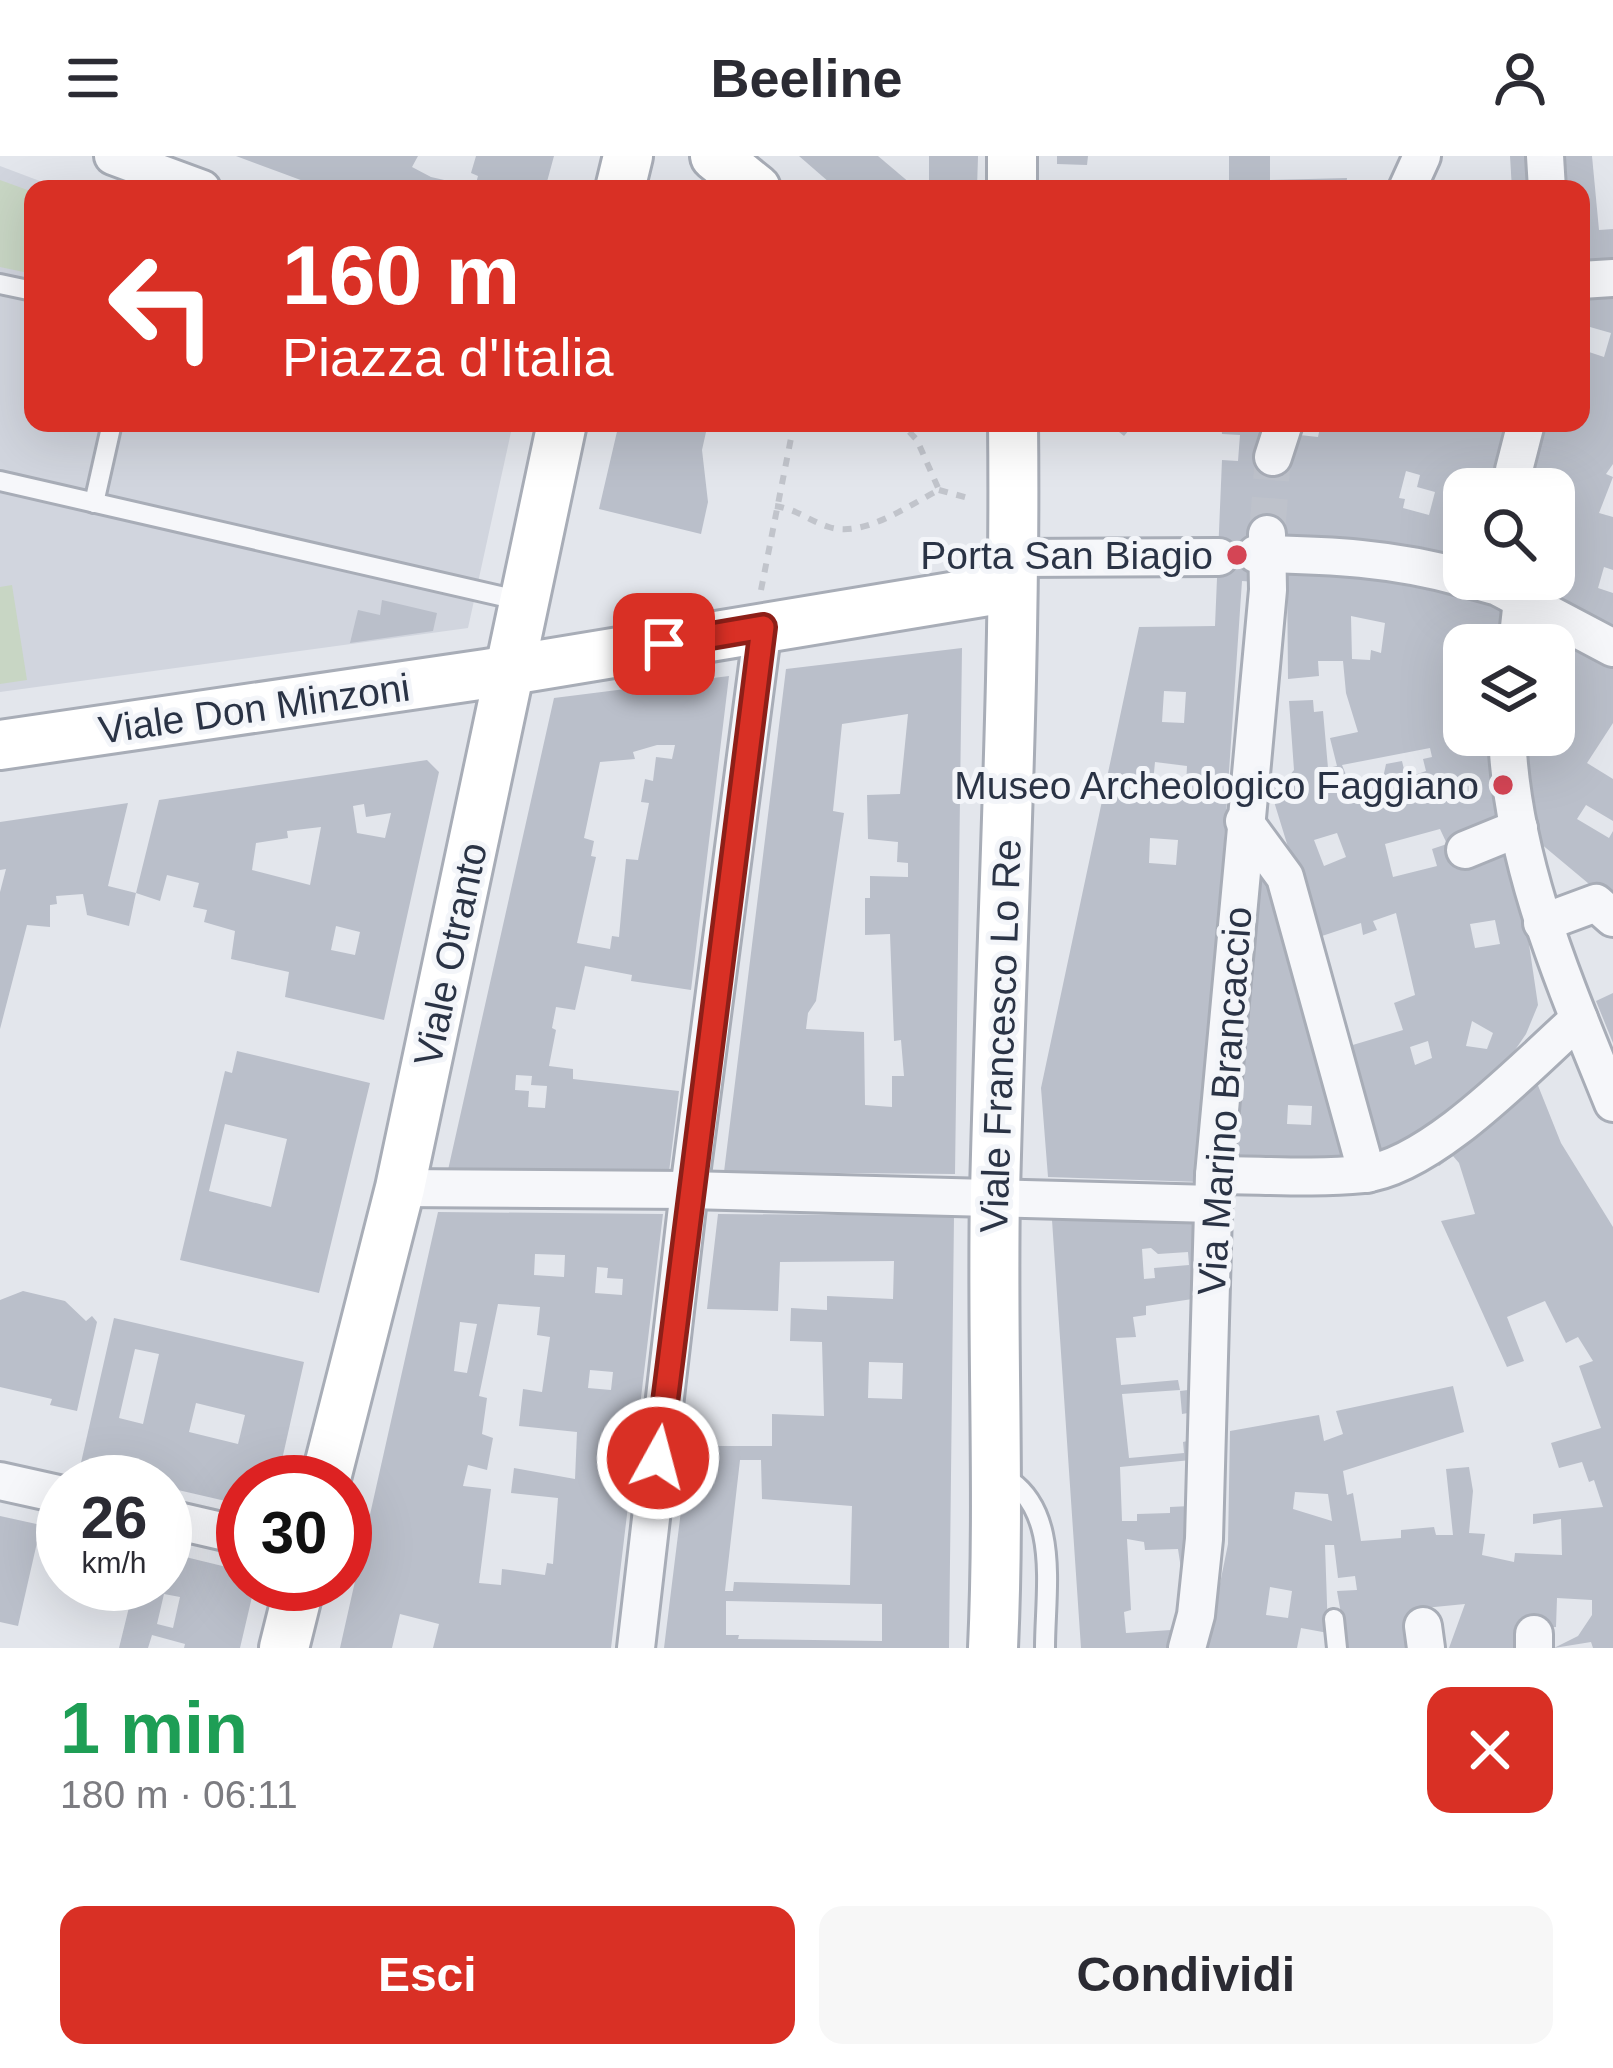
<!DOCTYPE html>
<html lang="it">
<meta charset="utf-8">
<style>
:root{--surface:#fff;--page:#f7f7f7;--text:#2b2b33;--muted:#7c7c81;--accent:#d93025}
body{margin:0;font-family:Helvetica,sans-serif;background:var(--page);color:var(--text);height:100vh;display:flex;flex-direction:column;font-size:45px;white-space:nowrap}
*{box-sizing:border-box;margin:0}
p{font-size:39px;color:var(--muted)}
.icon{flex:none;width:66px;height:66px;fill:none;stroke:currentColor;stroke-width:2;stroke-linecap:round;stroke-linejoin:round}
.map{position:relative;height:1492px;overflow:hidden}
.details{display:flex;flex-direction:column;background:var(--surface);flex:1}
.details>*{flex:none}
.top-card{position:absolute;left:24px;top:24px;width:1566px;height:252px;border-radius:24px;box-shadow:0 12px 48px #0002;background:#d93025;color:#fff;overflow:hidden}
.tools{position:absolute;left:1443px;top:312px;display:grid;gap:24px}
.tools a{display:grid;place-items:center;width:132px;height:132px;border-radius:24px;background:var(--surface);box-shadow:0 12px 48px #0002;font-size:60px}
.speed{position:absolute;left:36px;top:1299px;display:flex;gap:24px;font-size:60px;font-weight:700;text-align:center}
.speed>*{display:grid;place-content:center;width:156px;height:156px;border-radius:50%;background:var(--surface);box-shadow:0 12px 48px #0002;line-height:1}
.speed small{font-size:30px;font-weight:400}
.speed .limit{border:18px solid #d22;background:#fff;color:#111}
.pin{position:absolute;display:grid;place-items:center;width:102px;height:102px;color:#fff;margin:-51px;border-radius:24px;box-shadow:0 6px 18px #0006}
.me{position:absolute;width:132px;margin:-66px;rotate:7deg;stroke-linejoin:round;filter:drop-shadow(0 0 9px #0008)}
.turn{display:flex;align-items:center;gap:42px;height:252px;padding:0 60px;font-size:54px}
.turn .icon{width:156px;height:156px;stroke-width:2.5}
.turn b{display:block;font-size:84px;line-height:102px}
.round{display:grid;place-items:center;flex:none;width:126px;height:126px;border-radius:24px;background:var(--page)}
.head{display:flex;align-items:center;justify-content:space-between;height:204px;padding:0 60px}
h1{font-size:72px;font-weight:600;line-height:90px;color:#1e9e55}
.button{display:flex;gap:24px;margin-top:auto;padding:24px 60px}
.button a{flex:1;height:138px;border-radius:24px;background:var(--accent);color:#fff;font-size:48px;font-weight:600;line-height:138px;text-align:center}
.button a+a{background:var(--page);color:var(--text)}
header{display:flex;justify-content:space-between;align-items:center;height:156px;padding:0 60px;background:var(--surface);font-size:54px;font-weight:600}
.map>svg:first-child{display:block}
.built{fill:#d1d5de}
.green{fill:#c8d6c4}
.building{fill:#babfca;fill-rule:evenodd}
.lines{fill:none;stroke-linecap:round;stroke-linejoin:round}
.street-tunnel{stroke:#bec2cb;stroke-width:36;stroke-dasharray:36 18;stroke-linecap:butt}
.lane-casing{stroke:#a8adb7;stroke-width:24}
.street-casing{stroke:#a8adb7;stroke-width:42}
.secondary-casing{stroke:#a8adb7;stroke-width:54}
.path{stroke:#c1c4cb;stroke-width:6;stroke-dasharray:9 9;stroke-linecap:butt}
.lane{stroke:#f6f7fa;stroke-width:18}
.street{stroke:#f6f7fa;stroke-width:36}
.secondary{stroke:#fff;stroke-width:48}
.route-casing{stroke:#8d1f18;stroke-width:30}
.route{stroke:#d93025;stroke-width:21}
.poi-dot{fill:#d44555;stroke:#f3f5f9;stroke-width:4.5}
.labels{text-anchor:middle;stroke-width:10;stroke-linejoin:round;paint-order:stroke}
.poi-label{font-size:39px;fill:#2a3345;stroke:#f3f5f9;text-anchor:end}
.street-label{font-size:39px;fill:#2a3345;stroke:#f3f5f9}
</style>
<header><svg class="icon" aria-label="menu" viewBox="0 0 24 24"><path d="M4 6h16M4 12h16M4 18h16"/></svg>Beeline<svg class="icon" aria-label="person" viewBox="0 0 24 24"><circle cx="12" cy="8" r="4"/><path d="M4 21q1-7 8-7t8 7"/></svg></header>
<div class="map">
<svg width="1613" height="1492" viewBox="0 0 1613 1492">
<rect width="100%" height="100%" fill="#e3e6ec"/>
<polygon class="built" points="0,10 61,33 33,33 33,267 513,267 468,472 0,536"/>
<g class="green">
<polygon points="0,24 33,36 33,118 0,111"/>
<polygon points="12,429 27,524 0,528 0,431"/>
</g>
<g class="building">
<polygon points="236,0 418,0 412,11 431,21 475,31 478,20 471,17 476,0 554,0 545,33 325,33"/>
<polygon points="799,0 878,0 917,33 837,33"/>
<polygon points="929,0 978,0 977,33 929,33"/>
<polygon points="1057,0 1088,0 1087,9 1057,8"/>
<polygon points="1229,0 1270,0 1270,24 1347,22 1346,33 1229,33"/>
<polygon points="1510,0 1540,0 1540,33 1512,33"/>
<polygon points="1551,0 1592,0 1599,74 1613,73 1613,113 1581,116 1581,33 1555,33"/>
<path d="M1613 129V308L1606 318 1613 321 1599 357 1613 361V414L1604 411 1598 432 1613 437V470L1529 434V423H1554V333L1520 330 1538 267H1581V131ZM1590 171 1611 177 1604 201 1583 194Z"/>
<polygon points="619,267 708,267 702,294 708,346 701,378 599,353"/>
<polygon points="1108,267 1135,267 1124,280"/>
<path d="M1221 267H1274L1290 278 1318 281 1321 267H1431L1430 271 1438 272 1439 268 1447 267H1514L1504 333H1464V407L1421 394 1256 377 1257 426 1242 425 1201 1026 1048 1021 1041 932 1139 471 1215 470 1222 304 1238 305 1240 279 1222 278ZM1406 315 1420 319 1417 331 1435 336 1429 359 1403 352 1405 343 1399 342ZM1164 535 1186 536 1184 567 1162 566ZM1155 606 1187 610 1186 630 1153 627ZM1150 682 1178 684 1176 709 1149 707Z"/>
<path d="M1287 412 1395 420 1500 445 1510 455 1507 489H1464V579H1498L1538 849 1526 878 1500 916 1461 958 1378 1006 1346 891 1403 874 1394 847 1415 839 1396 757 1373 765 1377 774 1363 779 1361 767 1316 782 1268 626 1289 620 1294 614 1289 545 1313 544 1314 556 1323 555 1328 612 1337 610 1330 582 1358 576 1346 537 1343 505H1318L1319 520 1288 523ZM1351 460 1385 467 1381 497 1371 494 1370 504 1352 503ZM1430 592 1432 601 1423 603 1426 615 1406 622 1402 605 1386 608 1383 622 1352 634 1342 609ZM1440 673 1447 688 1432 693 1437 710 1393 721 1385 688ZM1337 677 1346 701 1324 710 1314 684ZM1495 764 1500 788 1475 792 1470 768ZM1472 865 1493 877 1487 893 1466 890ZM1428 885 1432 902 1415 909 1410 891Z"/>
<polygon points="382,444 437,457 433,475 350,487 358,454 380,459"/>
<polygon points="1531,469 1613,502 1613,567 1587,607 1613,623 1613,665 1586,649 1577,663 1609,682 1613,675 1613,748 1534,682 1522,579 1554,579 1554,489 1528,489"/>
<path d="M962 492 955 1018 724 1016 786 513ZM908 558 900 638 867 639 868 683 898 686 897 706 908 707V721L870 720V742H865V779L890 778 894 885 901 884 904 920H892V951L865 949 864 876 806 873 808 857 816 845 844 657 833 655 842 568Z"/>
<path d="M729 520 691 834 631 825 632 819 585 810 575 854 556 851 552 872 556 874 549 910 573 913V923L679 935 669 1016 448 1014 554 542ZM657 589H675L672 603 656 601 653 625 645 623 641 646 649 647 638 704 626 703 619 781 612 780 610 793 577 787 596 701 591 700 594 685 584 682 600 606 635 603 633 596ZM516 919 532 920 531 929 547 930 545 952 528 951 529 935 515 934Z"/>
<path d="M427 604 439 616 384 864 285 841 289 816 231 803 235 775 204 766 207 754 193 751 199 727 167 719 160 745 136 737 159 644ZM364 648 366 661 391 657 385 682 357 677 353 650ZM321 671 310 729 252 714 256 687 288 682 287 675ZM336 770 360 776 355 799 331 794Z"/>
<polygon points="128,647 108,730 136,737 129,770 87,759 83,738 56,740 57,748 50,749 50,771 27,769 0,873 0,736 6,713 0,714 0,666"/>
<path d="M1249 720 1274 723 1352 1007 1234 1003ZM1288 949 1312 950 1311 969 1287 968Z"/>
<polygon points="1613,837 1613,887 1596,845"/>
<path d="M237 895 370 927 319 1137 180 1104 225 915 232 917ZM225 968 287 983 271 1051 209 1035Z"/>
<path d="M1537 927 1561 987 1613 1071V1492H1593L1591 1486 1554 1492 1578 1480 1592 1459V1444L1557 1442 1556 1471 1524 1473 1525 1492H1449L1465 1448 1414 1453 1418 1492H1347L1337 1435 1357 1434 1355 1420 1338 1422 1334 1389H1325L1328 1477 1301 1472 1297 1492H1207L1228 1388 1230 1275 1319 1259 1324 1285 1343 1278 1336 1255 1453 1230 1464 1276 1343 1315 1347 1339 1353 1337 1361 1385 1401 1382V1374L1434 1371 1436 1379H1453L1446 1313 1469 1311 1473 1335 1469 1377 1485 1378 1482 1399 1514 1406 1515 1397 1562 1399 1561 1363 1533 1368V1358L1603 1351 1594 1324 1589 1326 1582 1306 1559 1312 1551 1287 1601 1272 1579 1210 1593 1205 1578 1181 1566 1187 1545 1145 1507 1161 1524 1205 1507 1211 1441 1065 1475 1058 1459 1007 1453 1000 1439 1010 1431 997ZM1295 1336 1328 1338 1332 1365 1293 1353ZM1270 1431 1292 1435 1288 1462 1266 1459Z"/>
<path d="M438 1056 663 1058 611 1492H433L439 1468 400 1458 392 1492H340ZM535 1098 565 1099 564 1121 534 1119ZM597 1111 608 1112 607 1122 623 1123 622 1139 595 1137ZM498 1148 540 1151 537 1179 550 1181 542 1236 523 1233 519 1270 577 1276 575 1323 514 1312 511 1337 558 1342 553 1408 547 1407 545 1419 502 1413 501 1429 479 1427 491 1333 463 1330 468 1309 487 1314 493 1282 482 1278 487 1242 479 1240ZM460 1166 477 1168 467 1217 454 1215ZM590 1214 613 1216 611 1234 588 1232Z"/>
<path d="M718 1058 954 1060 949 1492H664L689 1290H772V1258L824 1260 822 1186 790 1185 791 1152 827 1154V1140L893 1143 894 1105 780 1106 778 1155 707 1153ZM869 1206 903 1207 902 1243 868 1242ZM740 1304H761L762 1343 852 1350 850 1429 734 1426 733 1435H725ZM726 1445 882 1448V1485L738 1483 739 1479H726Z"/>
<path d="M1052 1064 1200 1067 1199 1142 1146 1150V1159L1133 1161 1136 1181 1116 1182 1121 1229 1178 1224 1180 1234 1122 1238 1129 1302 1184 1297 1183 1286 1192 1284 1191 1304 1120 1311 1122 1365H1137V1358L1170 1357V1351L1190 1350 1183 1426 1178 1393 1145 1394 1144 1386 1127 1383 1131 1454 1124 1456 1126 1477 1171 1474 1167 1492H1081ZM1151 1092 1158 1098 1188 1096 1189 1109 1154 1112 1155 1122 1144 1123 1142 1093Z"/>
<polygon points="23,1135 65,1145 86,1165 92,1160 97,1166 77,1255 50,1249 52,1243 0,1231 0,1144"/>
<path d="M114 1162 304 1206 277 1326H243V1349L165 1331V1326H142L80 1311ZM135 1193 159 1198 143 1268 119 1262ZM196 1247 245 1259 238 1288 189 1276Z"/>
<polygon points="1188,1197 1199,1197 1194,1256 1182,1258 1180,1235 1188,1234"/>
<polygon points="0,1360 41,1369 18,1470 0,1466"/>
<path d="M165 1396 243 1415V1428H255L240 1492H184L185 1488 152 1479 148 1492H119L132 1439 99 1428H165ZM164 1438 180 1441 173 1472 157 1468Z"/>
</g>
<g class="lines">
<polyline class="street-tunnel" points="1267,378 1273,301"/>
<g class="lane-casing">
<g id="lane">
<polyline points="0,128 33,135"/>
<polyline points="0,325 522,445"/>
<polyline points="94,347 112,267"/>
<path d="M999 1318C1062 1349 1045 1433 1045 1492"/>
<polyline points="1334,1463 1337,1492"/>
</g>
</g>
<g class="street-casing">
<g id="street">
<polyline points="113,0 202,33"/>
<polyline points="1545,0 1547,33"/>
<polyline points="1407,33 1422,0"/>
<polyline points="1581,124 1613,122"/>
<polyline points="1273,301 1284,267"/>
<polyline points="1514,333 1514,314 1526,267"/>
<path d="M1256 398C1328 399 1394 402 1464 422"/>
<polyline points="1012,402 1219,401"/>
<polyline points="1469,423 1498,431 1613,492"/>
<polyline points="1517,423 1522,444 1517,489"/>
<path d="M1507 579C1512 709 1565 828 1613 947"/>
<polyline points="1244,665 1285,721 1367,1018"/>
<polyline points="1465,694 1519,672"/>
<polyline points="1542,767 1596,747 1613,762"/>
<path d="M1214 1019C1263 1019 1314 1023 1363 1018 1432 1011 1527 909 1579 863"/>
<polyline points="400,1032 689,1034 1213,1048"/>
<polyline points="0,1325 63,1339"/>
<polyline points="165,1362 243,1380"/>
<polyline points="1423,1470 1426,1492"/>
<polyline points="1534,1478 1534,1492"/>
<polyline points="636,1492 689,1034 763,471"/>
<polyline points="1187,1492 1196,1459 1204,1383 1214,1019 1268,434 1267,378"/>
</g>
</g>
<g class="secondary-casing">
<g id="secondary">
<polyline points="715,0 756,33"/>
<polyline points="1012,0 1012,33"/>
<polyline points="620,33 628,0"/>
<polyline points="0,589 486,518 1012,431"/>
<polyline points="325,1326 400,1032 562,267"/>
<polyline points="284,1492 300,1428"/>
<path d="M993 1492C1000 1341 992 1190 995 1038 1001 781 1016 524 1013 267"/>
</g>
</g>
<g class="path">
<polyline points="939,334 972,343"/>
<path d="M775 350C797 353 809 365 829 371 864 382 909 349 939 334L917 284 901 267"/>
<polyline points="761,434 794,267"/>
</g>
<use href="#lane" class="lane"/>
<use href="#street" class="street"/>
<use href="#secondary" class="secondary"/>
</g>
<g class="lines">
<g class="route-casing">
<polyline id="route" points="658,1302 763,471 664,488"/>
</g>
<use href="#route" class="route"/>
</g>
<g class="poi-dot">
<circle cx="1237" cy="399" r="12"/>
<circle cx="1503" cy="629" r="12"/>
</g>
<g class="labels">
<g class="poi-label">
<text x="1213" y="413">Porta San Biagio</text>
<text x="1479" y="643">Museo Archeologico Faggiano</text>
</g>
<g class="street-label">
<text transform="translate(254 552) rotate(-8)" y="14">Viale Don Minzoni</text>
<text transform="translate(450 798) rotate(-78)" y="14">Viale Otranto</text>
<text transform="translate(1000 880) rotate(-88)" y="14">Viale Francesco Lo Re</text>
<text transform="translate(1224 945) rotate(-86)" y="14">Via Marino Brancaccio</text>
</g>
</g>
</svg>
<div class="tools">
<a><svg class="icon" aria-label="search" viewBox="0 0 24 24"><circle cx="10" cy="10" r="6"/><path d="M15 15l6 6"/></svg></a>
<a><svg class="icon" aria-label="layers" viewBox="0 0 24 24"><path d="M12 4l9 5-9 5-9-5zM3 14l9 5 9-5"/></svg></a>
</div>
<div class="speed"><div>26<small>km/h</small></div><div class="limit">30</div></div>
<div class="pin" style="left:664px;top:488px;background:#d93025"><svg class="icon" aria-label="arrive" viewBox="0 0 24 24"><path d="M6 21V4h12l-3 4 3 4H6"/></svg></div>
<svg class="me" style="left:658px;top:1302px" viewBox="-20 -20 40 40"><circle r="17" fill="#d93025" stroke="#fff" stroke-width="3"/><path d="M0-11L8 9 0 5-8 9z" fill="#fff"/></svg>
<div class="top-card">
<div class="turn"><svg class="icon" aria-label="left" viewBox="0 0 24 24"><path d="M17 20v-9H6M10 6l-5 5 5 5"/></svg><div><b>160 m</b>Piazza d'Italia</div></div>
</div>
</div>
<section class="details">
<div class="head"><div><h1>1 min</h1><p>180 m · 06:11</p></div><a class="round" style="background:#d93025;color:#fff"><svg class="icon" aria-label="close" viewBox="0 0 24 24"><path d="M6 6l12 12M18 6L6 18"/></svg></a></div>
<div class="button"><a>Esci</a><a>Condividi</a></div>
</section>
